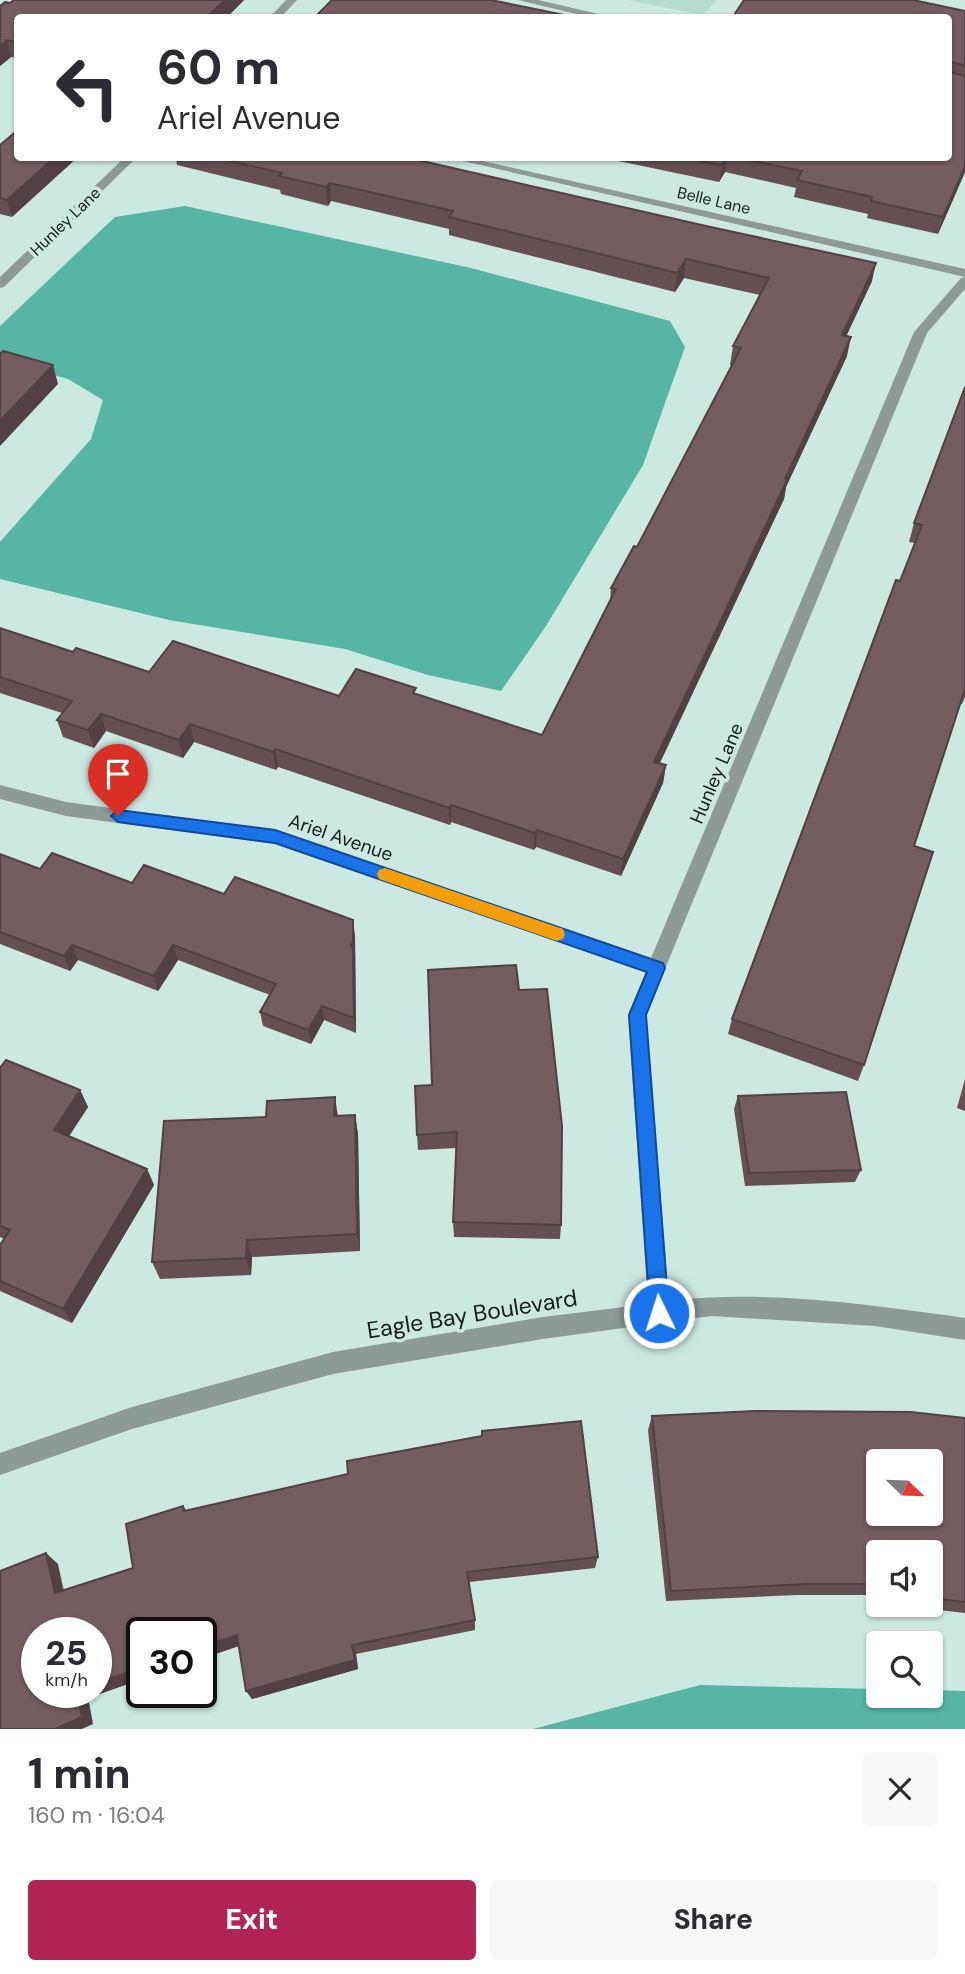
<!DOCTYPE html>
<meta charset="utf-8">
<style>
:root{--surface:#fff;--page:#f7f7f7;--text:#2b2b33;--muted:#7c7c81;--accent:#b22356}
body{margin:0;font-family:"DM Sans",sans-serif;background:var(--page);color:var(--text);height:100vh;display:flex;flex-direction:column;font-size:26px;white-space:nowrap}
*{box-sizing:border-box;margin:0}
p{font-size:23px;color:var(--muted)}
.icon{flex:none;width:38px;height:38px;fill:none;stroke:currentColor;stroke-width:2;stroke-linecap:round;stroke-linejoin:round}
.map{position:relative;height:1729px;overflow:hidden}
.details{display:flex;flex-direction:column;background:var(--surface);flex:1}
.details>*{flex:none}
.guide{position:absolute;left:14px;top:14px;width:938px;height:147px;border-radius:7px;box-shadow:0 2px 5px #0004;background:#fff;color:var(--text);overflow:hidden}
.needle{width:46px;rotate:113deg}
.buttons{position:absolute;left:866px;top:1449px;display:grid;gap:14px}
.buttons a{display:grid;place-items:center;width:77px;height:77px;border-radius:7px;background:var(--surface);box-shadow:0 2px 5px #0004;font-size:35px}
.speed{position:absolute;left:21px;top:1617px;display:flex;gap:14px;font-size:35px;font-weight:700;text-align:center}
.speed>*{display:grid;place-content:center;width:91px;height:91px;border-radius:50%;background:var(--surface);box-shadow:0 2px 5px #0004;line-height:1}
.speed small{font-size:18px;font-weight:400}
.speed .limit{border:4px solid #111;border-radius:10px;background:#fff;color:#111}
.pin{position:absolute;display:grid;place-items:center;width:60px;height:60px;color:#fff;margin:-72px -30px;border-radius:50% 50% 50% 0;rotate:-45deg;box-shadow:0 0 7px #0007}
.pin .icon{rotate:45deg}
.me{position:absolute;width:77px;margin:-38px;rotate:356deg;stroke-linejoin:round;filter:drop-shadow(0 0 5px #0008)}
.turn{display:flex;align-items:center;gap:24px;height:147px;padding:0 28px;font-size:32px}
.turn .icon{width:91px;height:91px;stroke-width:2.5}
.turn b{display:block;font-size:49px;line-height:60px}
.round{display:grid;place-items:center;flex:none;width:74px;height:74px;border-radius:7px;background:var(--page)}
.head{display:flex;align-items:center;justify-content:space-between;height:119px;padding:0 28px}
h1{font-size:42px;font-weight:800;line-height:52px}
.cta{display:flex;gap:14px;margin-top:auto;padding:14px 28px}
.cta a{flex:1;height:80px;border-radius:7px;background:var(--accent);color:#fff;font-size:28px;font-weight:800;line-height:80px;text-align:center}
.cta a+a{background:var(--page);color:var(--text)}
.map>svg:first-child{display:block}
.built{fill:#b6dbd1}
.water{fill:#56b6a1}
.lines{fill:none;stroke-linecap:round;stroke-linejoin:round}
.minor{fill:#8e9a96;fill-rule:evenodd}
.wall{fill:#654f53}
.shaded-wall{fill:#524044}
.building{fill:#755c61;stroke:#524044;stroke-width:2;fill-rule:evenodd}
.route{fill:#1a73e8;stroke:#114b97;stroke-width:2}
.slow{fill:#f59e0b}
.labels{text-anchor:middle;stroke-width:7;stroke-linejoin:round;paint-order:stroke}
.far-street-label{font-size:16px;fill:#131e1b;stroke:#cbe9e1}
.street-label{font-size:19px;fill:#131e1b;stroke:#cbe9e1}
.near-street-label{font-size:23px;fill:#131e1b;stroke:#cbe9e1}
</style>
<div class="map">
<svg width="965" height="1729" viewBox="0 0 965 1729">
<rect width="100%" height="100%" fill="#cbe9e1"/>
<polygon class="built" points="628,0 717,0 703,15"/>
<g class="water">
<polygon points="185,206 471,268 670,321 685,347 643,465 546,626 501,691 428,675 345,649 169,620 0,579 0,542 91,439 103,400 68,379 0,360 0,326 115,217"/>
<polygon points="700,1685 878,1689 878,1696 931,1696 931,1690 965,1691 965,1729 533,1729"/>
</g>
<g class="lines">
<g class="minor">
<polygon points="286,0 297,0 280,18 269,18"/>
<polygon points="518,0 538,0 616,18 593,18"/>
<polygon points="124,158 136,158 4,287 0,288 0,277"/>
<polygon points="450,158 469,158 965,269 965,277"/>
<path d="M965 277V289L927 333 646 1015 669 1301C762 1289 872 1305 965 1318V1340L875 1326 711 1316 543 1339 333 1374 132 1429 0 1475V1453L132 1407 333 1352 543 1317 648 1304 628 1015 646 972 275 844 66 816 0 799V785L66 802 275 830 651 958 914 332 961 278Z"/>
</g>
</g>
<g class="wall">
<polygon points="14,0 244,0 226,18 18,18 18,58 11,57 0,66 10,3"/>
<polygon points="965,11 965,172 938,234 867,218 868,214 794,197 796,188 725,172 719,182 604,158 948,158 948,18"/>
<polygon points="0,145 12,217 0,214"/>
<polygon points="176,158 409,158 872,281 846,336 847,356 786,487 784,499 660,763 666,765 663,783 621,876 536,847 534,850 451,822 450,825 278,767 276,770 194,742 183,758 106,731 94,748 63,737 57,720 62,713 0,693 0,628 73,652 149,672 339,696 416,694 542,735 610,601 611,588 637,547 732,365 730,365 733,346 760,295 684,278 675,292 449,235 449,229 331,201 328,206 281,194 280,190 177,165"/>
<polygon points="965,387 965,697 962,704 960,704 914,846 864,1065 858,1081 728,1034 732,1019 915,543 909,542 914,523"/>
<polygon points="0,854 40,869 132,883 224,894 355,935 356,1033 324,1020 311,1044 263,1026 260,1012 270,995 178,960 158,991 78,960 70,971 0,944"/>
<polygon points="519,990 561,1225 560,1239 454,1237 453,1222 456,1148 418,1150 417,1135 432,1085"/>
<polygon points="0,1068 80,1090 88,1107 69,1136 147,1169 154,1185 72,1323 0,1291 0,1245 4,1239 0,1237"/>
<polygon points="965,1079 965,1111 957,1108"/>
<polygon points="738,1096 861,1170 855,1182 745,1186 734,1109"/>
<polygon points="355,1115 358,1134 360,1251 252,1257 251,1275 160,1279 152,1262 338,1116"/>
<polygon points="652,1416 965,1418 965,1613 912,1607 911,1605 931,1605 931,1552 878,1552 878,1595 797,1595 666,1601 648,1430"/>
<polygon points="183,1506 186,1510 598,1557 595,1568 469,1582 475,1620 475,1630 356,1654 358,1669 252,1699 239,1646 201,1659 201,1633 142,1633 142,1679 88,1698 93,1724 58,1564 64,1590 133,1568"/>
</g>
<g class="shaded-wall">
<polygon points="225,0 244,0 226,18 206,18"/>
<polygon points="7,40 11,57 0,66 0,46"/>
<polygon points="54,158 77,158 12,217 7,200"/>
<polygon points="726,158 727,158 725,172 719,182 722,165"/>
<polygon points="965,166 965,172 938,234 943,217"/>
<polygon points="330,183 331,201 328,206 326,187"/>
<polygon points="686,259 684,278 675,292 677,273"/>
<polygon points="876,263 872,281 838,354 842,335"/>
<polygon points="851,337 847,356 786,487 784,499 652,779 654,762"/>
<polygon points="53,365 58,384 0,446 0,421"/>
<polygon points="101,714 106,731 94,748 88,730"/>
<polygon points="190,724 194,742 183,758 179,740"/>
<polygon points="275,749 278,767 276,770 273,752"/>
<polygon points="666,765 663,783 621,876 623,859"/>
<polygon points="451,805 451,822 450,825 449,808"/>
<polygon points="537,830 536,847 534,850 535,833"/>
<polygon points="353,920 355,935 356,1033 354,1018 351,946"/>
<polygon points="72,945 78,960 70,971 64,956"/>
<polygon points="173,945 178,960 158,991 154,976"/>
<polygon points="322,1006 324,1020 311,1044 308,1030"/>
<polygon points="80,1090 88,1107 62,1147 54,1130"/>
<polygon points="335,1097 338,1117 334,1116"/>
<polygon points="355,1115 358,1134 360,1251 357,1234"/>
<polygon points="147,1169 154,1185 72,1323 63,1309"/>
<polygon points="247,1240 252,1257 251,1275 246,1258"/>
<polygon points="46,1553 58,1564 66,1603 55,1593"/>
<polygon points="237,1635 244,1644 201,1659 201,1647"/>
<polygon points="352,1645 356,1654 358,1669 252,1699 246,1691"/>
<polygon points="142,1668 142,1679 88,1698 93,1724 82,1729 55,1729 77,1692 96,1692 96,1683"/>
</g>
<g class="building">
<polygon points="14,0 225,0 206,18 68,18 67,16 65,18 18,18 18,43 7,40 0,46 0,6 5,2 10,3"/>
<polygon points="332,0 491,0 579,18 314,18"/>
<polygon points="744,0 913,0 965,11 965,66 953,62 949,64 950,72 965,76 965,166 943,217 871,201 872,197 797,180 802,171 739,158 948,158 948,18 732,18"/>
<polygon points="18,130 18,158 54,158 7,200 0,198 0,145"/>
<polygon points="218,158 409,158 706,226 876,263 842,335 851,337 785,479 787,480 654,762 666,765 623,859 537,830 535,833 451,805 449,808 275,749 273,752 190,724 179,740 101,714 88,730 57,720 72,701 0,677 0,628 73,652 76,648 149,672 173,641 339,696 356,669 416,688 413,693 542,735 616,589 611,588 634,546 637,547 741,348 733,346 769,278 686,259 677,273 449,217 453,211 330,183 326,187 279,176 282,173"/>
<polygon points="682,158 726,158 722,165"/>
<polygon points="3,351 53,365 0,421 0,354"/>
<polygon points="965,387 965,689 914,846 933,852 864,1065 732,1019 896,580 900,581 922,525 914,523"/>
<polygon points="52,853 132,883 144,865 224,894 235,877 353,920 353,941 351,946 353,947 354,1018 322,1006 308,1030 260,1012 276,984 173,945 154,976 72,945 64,956 0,932 0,854 40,869"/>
<polygon points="516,965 519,990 547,989 562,1126 561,1225 453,1222 457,1132 417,1135 415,1086 432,1085 428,970"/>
<polygon points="6,1060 80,1090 54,1130 147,1169 63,1309 0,1281 0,1245 10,1230 0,1226 0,1068"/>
<polygon points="846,1092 861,1170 749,1173 738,1096"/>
<polygon points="335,1097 334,1116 355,1115 357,1234 247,1240 246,1258 152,1262 164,1121 266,1117 267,1101"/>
<path d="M755 1411 911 1412 965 1418V1602L931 1598V1552H878V1584H806L671 1591 652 1416ZM878 1461H931V1514H878Z"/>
<polygon points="581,1421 598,1557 467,1572 475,1620 352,1645 355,1660 246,1691 237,1635 201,1647 201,1633 142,1633 142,1668 96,1683 96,1633 37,1633 37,1692 77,1692 82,1717 55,1729 0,1729 0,1571 46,1553 55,1593 133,1568 126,1524 183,1506 184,1511 348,1474 347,1461 482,1436 482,1431"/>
</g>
<polygon class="route" points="118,810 275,830 663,963 665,968 646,1015 669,1313 666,1320 659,1322 652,1320 650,1313 629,1015 647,972 275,843 118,822 111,816"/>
<polygon class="slow" points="385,868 563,929 565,934 563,939 557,941 379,879 377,874 379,870"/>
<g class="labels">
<g class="far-street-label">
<text transform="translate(714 200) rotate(13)" y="6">Belle Lane</text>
<text transform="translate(65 221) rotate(-44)" y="6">Hunley Lane</text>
</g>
<g class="street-label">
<text transform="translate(716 773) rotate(-67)" y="7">Hunley Lane</text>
<text transform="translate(341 837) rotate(19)" y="7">Ariel Avenue</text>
</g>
<g class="near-street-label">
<text transform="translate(472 1314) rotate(-9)" y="8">Eagle Bay Boulevard</text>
</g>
</g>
</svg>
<div class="buttons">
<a><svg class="needle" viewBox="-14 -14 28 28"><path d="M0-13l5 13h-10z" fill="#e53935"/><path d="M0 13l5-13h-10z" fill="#7c7c81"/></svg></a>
<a><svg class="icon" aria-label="sound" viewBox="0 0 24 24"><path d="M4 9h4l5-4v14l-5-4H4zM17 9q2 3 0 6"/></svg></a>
<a><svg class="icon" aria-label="search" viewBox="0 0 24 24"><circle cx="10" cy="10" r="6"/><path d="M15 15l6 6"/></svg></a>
</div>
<div class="speed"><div>25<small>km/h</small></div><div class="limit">30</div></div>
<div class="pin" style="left:118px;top:816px;background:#d93025"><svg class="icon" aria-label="arrive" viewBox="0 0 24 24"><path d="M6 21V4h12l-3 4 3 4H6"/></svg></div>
<svg class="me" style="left:659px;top:1313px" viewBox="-20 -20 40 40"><circle r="17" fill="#1a73e8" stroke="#fff" stroke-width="3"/><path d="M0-11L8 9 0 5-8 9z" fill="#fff"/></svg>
<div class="guide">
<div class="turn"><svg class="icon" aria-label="left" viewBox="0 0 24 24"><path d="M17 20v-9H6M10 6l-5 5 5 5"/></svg><div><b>60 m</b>Ariel Avenue</div></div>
</div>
</div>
<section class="details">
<div class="head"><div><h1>1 min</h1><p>160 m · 16:04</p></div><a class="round"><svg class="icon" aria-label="close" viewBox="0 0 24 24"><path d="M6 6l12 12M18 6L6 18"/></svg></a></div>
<div class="cta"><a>Exit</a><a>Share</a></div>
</section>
